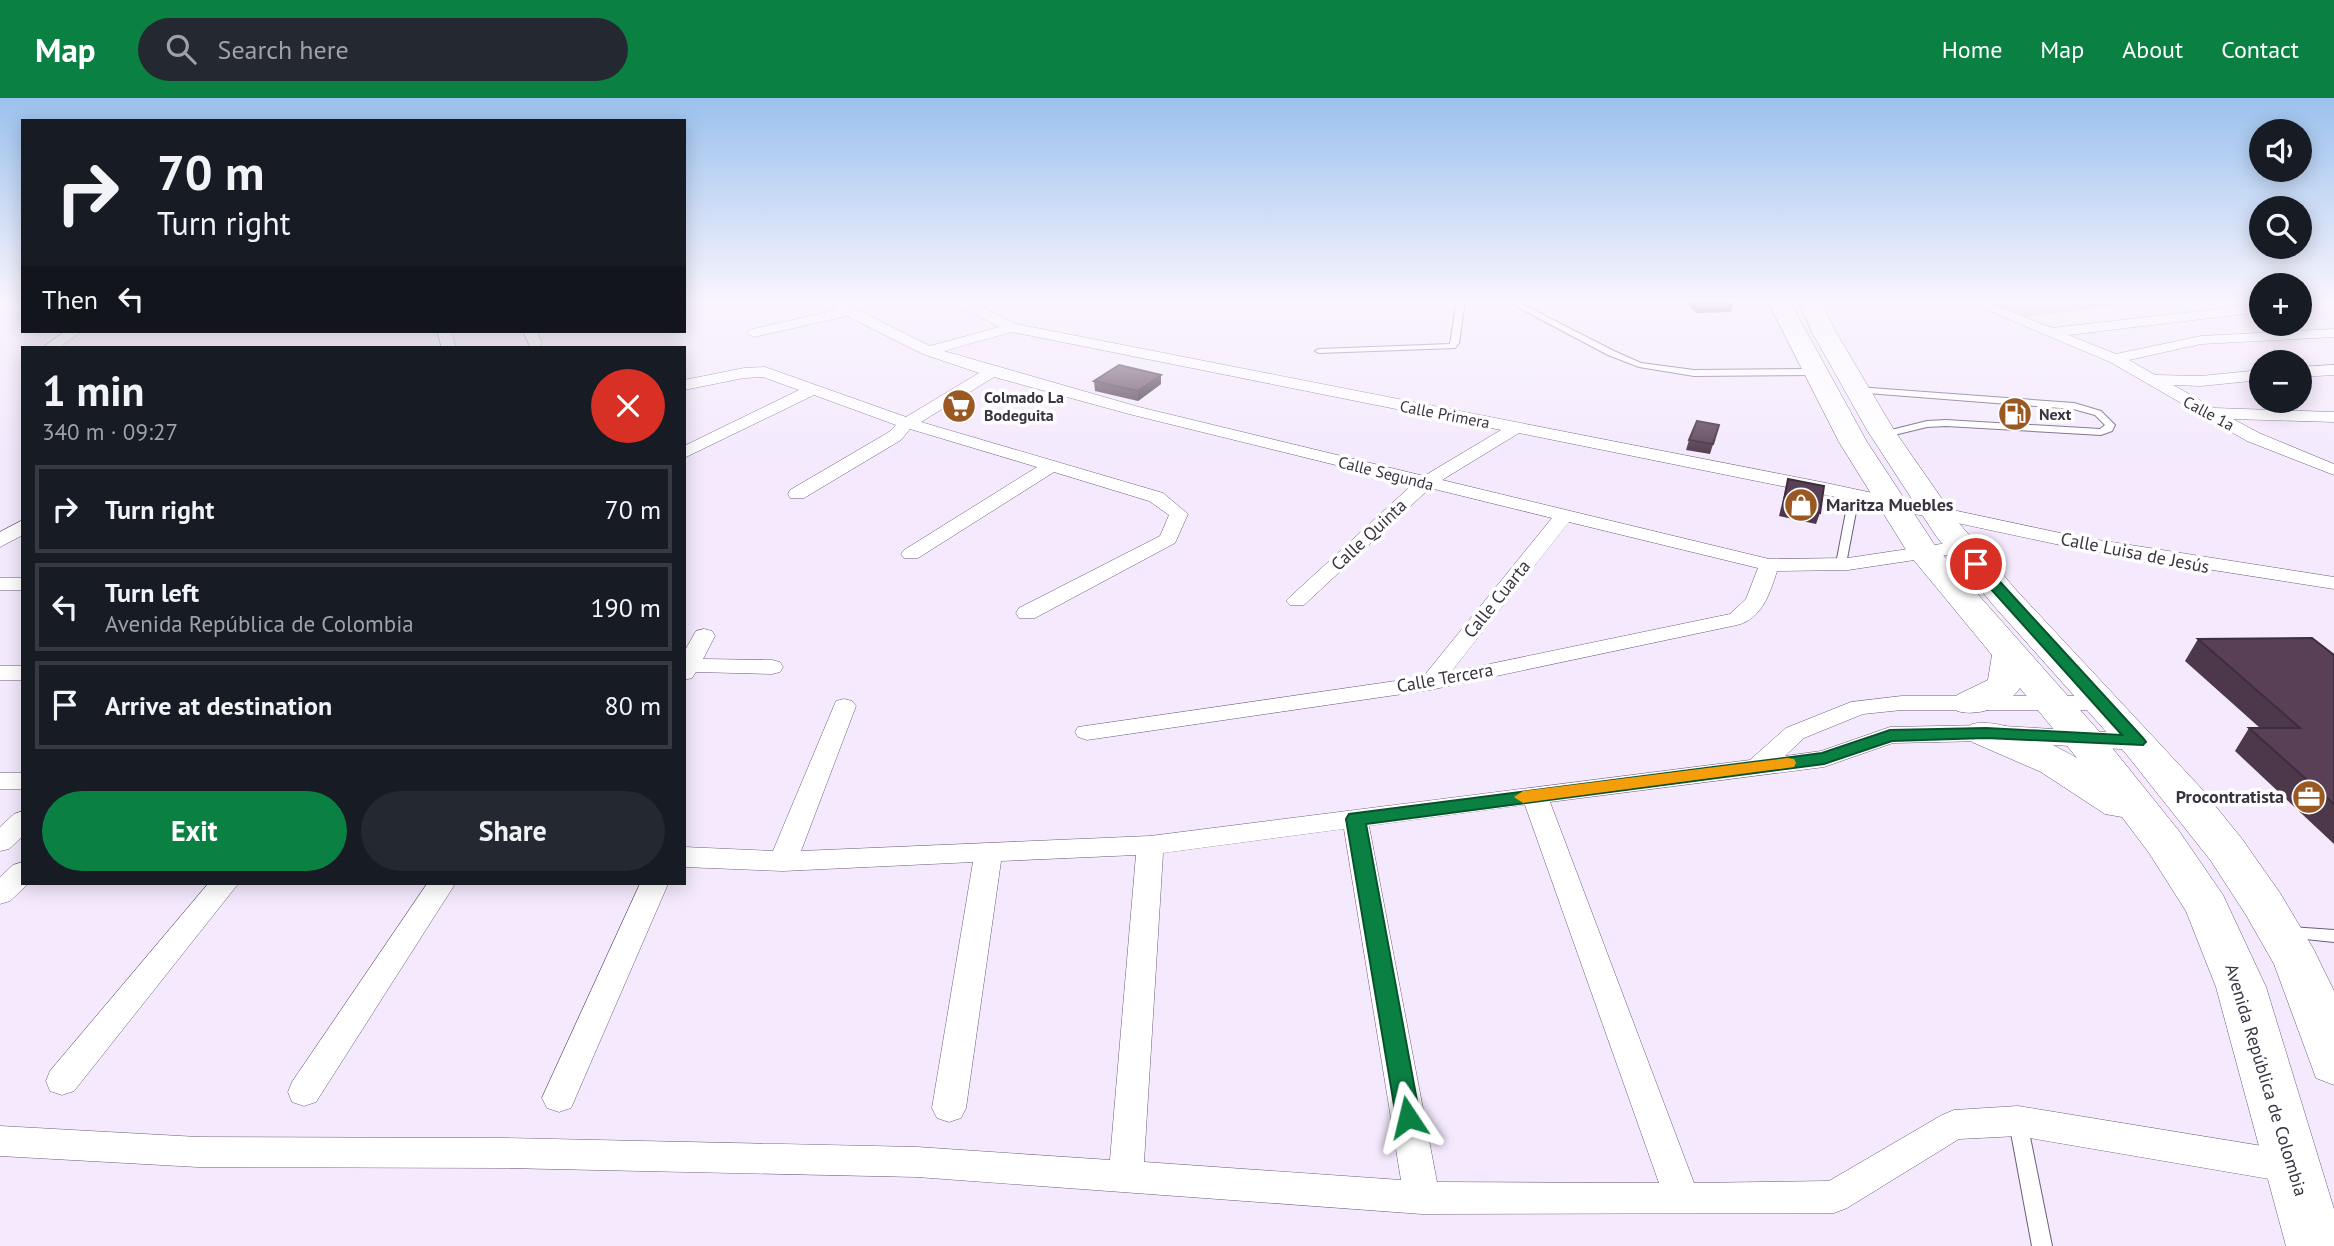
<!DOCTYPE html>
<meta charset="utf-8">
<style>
:root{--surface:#171b24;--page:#242831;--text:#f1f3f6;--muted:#9ea1a6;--line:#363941;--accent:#0b8043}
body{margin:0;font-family:"PT Sans",sans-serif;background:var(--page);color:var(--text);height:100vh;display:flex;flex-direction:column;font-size:26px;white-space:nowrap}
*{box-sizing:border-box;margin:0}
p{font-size:23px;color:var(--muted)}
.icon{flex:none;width:38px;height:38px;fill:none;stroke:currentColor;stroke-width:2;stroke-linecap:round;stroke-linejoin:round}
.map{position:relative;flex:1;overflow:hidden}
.sheet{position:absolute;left:21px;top:248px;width:665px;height:539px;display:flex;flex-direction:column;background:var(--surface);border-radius:0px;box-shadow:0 4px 18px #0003}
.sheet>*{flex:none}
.guide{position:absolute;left:21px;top:21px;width:665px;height:214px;border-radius:0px;box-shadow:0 4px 18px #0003;background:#171b24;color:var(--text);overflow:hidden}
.fabs{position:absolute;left:2249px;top:21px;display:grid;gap:14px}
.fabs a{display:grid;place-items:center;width:63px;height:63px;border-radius:50%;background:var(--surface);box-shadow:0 4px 18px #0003;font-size:35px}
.pin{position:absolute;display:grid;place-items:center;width:60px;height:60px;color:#fff;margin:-30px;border:4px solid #fff;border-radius:50%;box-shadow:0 2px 7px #0007}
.me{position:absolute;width:77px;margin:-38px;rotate:350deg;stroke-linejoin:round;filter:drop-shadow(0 0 5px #0008)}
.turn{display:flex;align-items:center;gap:24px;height:147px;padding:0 21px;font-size:32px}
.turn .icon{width:91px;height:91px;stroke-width:2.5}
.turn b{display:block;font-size:49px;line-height:60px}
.then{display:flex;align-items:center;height:66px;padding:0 21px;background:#0003;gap:14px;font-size:26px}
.round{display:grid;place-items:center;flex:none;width:74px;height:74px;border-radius:37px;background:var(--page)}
.overview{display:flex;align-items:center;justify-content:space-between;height:119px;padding:0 21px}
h1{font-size:42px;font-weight:800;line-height:52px}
.primary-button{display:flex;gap:14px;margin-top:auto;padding:14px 21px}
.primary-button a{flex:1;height:80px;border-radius:42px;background:var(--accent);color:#fff;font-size:28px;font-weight:800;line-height:80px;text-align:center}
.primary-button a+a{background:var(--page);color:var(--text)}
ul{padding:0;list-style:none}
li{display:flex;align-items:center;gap:21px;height:88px;margin:0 14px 10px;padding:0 7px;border:4px solid var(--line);border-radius:0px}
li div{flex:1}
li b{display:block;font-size:26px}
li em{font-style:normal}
header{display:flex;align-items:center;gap:42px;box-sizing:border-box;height:98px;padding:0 35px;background:var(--accent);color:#fff}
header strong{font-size:33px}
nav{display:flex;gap:38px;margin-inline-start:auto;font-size:24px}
.search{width:490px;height:63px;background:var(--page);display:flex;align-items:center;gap:18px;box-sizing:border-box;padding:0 24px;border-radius:38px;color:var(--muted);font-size:26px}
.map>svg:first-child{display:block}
.green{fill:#efb2cb}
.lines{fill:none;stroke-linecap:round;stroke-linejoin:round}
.service-casing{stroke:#6c5d7a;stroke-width:2}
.minor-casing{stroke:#6c5d7a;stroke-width:1}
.primary-casing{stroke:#6c5d7a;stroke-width:1}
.service{fill:#fff;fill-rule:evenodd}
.minor{fill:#fff;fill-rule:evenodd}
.primary{fill:#fff;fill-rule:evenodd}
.wall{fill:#4d374a}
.shaded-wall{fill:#3e2d3c}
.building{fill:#594056;stroke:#3e2d3c;stroke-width:2}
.route{fill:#0b8043;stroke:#07532c;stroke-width:2}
.slow{fill:#f59e0b}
.labels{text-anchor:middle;stroke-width:7;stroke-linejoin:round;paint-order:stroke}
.far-poi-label{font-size:16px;font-weight:bold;fill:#3a3340;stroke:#fff;text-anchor:start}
.far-street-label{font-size:16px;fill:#3a3340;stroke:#fff}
.poi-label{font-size:18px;font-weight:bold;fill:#3a3340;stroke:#fff;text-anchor:start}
.street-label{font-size:18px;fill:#3a3340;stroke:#fff}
</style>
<header>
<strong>Map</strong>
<div class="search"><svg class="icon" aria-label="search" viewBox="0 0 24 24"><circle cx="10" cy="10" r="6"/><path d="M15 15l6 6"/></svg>Search here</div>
<nav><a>Home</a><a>Map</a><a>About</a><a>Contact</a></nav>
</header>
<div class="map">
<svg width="2334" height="1148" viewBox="0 0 2334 1148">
<rect width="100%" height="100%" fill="#f4e9fd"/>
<polygon class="green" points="1985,202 2160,202 2026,219"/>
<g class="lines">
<g class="service-casing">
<g id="service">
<polygon points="1457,202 1465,202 1459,245 1455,250 1319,255 1315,253 1319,251 1450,246"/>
<polygon points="1504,202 1514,202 1614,253 1641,265 1694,272 1817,271 1821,274 1817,277 1694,278 1639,269 1608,257"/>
<polygon points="1857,289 2074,305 2101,313 2115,327 2112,333 2101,337 1946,328 1927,329 1882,340 1879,339 1879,335 1927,323 1946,322 2100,331 2105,327 2095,317 2073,311 1854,294 1854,290"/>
<polygon points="1854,395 1859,398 1846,466 1841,469 1836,466 1849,398"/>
<polygon points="2291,829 2334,832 2334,844 2285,839 2283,835 2285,831"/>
<polygon points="2018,1016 2024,1018 2027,1024 2052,1148 2032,1148 2009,1024 2012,1018"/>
</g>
</g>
<g class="minor-casing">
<g id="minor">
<polygon points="748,202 763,202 764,204 757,208"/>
<path d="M820 202H838L930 248 999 229 950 202H968L1016 226 1826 385 2079 439 2334 479V491L2079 451 1826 397 1519 335 1442 382 1769 461 1848 460 1961 443 1968 445 1971 449 1968 453 1961 455 1848 472 1777 473C1770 495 1762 521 1737 527L1430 592 1087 642 1078 639 1075 634 1078 629 1423 579 1552 420 1430 390 1304 507H1290L1286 503 1290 499 1413 386 1129 316 994 279 921 324 1163 395 1188 416 1175 445 1035 520H1019L1016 515 1019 510 1160 438 1169 417 1149 403 1054 374 918 460H904L901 456 904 452 1037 369 910 331 901 342 804 400H790L788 396 790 392 889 334 896 327 814 297 684 360V348L799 292 763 279 744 280 684 292V282L744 270 765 269 906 319 979 275 923 256 847 218 754 239 747 235 749 232 836 212ZM1012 234 1501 332 1424 378 1139 309 944 253ZM1569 424 1758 470 1746 501 1730 516 1451 574Z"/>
<polygon points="1964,202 1983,202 2052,230 2261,206 2261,214 2068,237 2116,256 2201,238 2334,231 2334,239 2201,246 2129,262 2155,277 2201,278 2261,272 2261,282 2201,288 2173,287 2214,310 2334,314 2334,324 2233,321 2259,335 2334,366 2334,377 2247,343 2110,264"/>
<polygon points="2300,202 2322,202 2320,205 2300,208"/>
<polygon points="65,233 82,233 59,250 42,250"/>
<polygon points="437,233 451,233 456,250 442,250"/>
<polygon points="523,233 537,233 542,245 540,248 530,248"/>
<polygon points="2334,267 2334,277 2300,279 2300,269"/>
<polygon points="23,422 23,437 0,449 0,434"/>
<rect x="0" y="480" width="23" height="12"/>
<polygon points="704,531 712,533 715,538 703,561 772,562 780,564 783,569 780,574 772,576 696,574 692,580 684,582 684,554 696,533"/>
<rect x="0" y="568" width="23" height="14"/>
<path d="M1902 598H2103L2111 600 2115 605 2111 610 2103 612H1902L1863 616 1804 640 1785 658 1821 653 1890 629 1986 627 2137 636 2146 639 2149 644 2146 649 2137 652 1986 643 1893 645 1824 669 1550 704 1694 1085 1829 1083 1942 1017 1954 1012 2018 1008 2293 1053 2305 1058 2310 1069 2305 1080 2293 1085 2018 1038 1959 1041 1847 1110 1834 1115 1422 1116 917 1079 504 1070 198 1069 0 1058V1028L198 1039 504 1040 917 1049 1110 1062 1136 757 1001 763 966 1010 961 1020 949 1024 937 1020 932 1010 973 764 783 773 684 769V749L773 753 836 603 844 601 852 603 856 608 801 753 1150 738 1750 662 1786 630 1851 604ZM1525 707 1659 1085 1437 1084 1369 728ZM1344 731 1401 1082 1144 1064 1163 755Z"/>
<rect x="0" y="675" width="23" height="16"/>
<polygon points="23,713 23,738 9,751 0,753 0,729 14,716"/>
<polygon points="23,764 23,786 28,786 10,803 0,806 0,779 13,767"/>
<polygon points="208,786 238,786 74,993 62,997 50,993 46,983 50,973"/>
<polygon points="427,786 455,786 316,1004 304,1008 292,1004 288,994 292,984"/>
<polygon points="640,786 668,786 571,1010 559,1014 547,1010 542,1000"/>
</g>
</g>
<g class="primary-casing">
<g id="primary">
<path d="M1767 202H1789L1867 344 1936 449 2097 631 2179 733 2223 797 2266 889 2334 1111V1148H2286L2216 889 2186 813 2149 755 2122 719 2105 716 2041 674 1972 644 1966 635 1972 626C2002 619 2050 645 2077 660L2020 590C2007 609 1978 619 1957 613L1951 605 1957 597 1988 582 1992 557 1908 455 1839 344Z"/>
<polygon points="1798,202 1820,202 1837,236 1894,332 1958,424 2017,493 2200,689 2242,741 2280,795 2314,852 2334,893 2334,987 2316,980 2274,866 2246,817 2211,763 2127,657 1994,508 1936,438 1867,332 1813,236"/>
</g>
</g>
<use href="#service" class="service"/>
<use href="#minor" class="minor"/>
<use href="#primary" class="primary"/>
</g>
<g class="wall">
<polygon points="1682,202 1734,202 1731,214 1697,215"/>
<polygon points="1161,277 1161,286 1138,303 1095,293 1094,283"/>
<polygon points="1719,327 1710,356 1686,352 1689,342"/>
<polygon points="1788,381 1820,415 1816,426 1779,418"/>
<polygon points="2198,541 2334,557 2334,746 2235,653 2249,630 2260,630 2185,563"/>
</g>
<polygon class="shaded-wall" points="1161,277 1161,286 1138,303 1138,293"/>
<g class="building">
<polygon points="1699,202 1732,202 1700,203"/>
<polygon points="1119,267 1161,277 1138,293 1094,283"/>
<polygon points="1697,323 1719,327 1713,346 1689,342"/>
<polygon points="1788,381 1824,388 1820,415 1783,407"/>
<polygon points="2312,540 2334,557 2334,706 2249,630 2300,630 2198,541"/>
</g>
<linearGradient id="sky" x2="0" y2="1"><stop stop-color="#9ac1ed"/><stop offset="0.56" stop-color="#faf5fe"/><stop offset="1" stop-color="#faf5fe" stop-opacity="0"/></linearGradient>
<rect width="2334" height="363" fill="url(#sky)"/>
<polygon class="route" points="1976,462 1981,463 2143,640 2146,644 2143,647 1986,640 1892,643 1824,666 1366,726 1420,1019 1416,1026 1408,1029 1400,1026 1396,1019 1346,721 1349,716 1822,655 1890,632 1986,630 2122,637 1971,469 1969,466"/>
<polygon class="slow" points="1787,660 1794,661 1796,665 1794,669 1523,705 1514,699 1523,693"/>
<defs>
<g id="supermarket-disc" transform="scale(1.75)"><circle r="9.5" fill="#9a5923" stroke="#fff"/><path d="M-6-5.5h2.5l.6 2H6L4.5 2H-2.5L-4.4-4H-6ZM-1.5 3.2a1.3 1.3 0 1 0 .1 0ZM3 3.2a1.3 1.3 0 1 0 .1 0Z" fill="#fff"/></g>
<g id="fuel-disc" transform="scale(1.75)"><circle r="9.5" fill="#9a5923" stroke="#fff"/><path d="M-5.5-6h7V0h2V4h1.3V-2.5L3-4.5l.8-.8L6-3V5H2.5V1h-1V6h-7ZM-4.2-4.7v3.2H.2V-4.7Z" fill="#fff"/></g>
<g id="shop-disc" transform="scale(1.75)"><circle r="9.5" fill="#9a5923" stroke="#fff"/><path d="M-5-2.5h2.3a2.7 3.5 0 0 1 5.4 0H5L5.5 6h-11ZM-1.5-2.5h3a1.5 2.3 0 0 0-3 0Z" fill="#fff"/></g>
<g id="office-disc" transform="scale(1.75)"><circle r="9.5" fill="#9a5923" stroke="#fff"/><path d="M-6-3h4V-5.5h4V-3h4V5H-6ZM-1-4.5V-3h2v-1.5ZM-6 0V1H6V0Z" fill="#fff"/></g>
</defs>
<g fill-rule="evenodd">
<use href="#supermarket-disc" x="959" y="308"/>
<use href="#fuel-disc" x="2015" y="316"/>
<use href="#shop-disc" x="1801" y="407"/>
<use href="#office-disc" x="2309" y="699"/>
</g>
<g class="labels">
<g class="far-poi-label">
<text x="984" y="305">Colmado La<tspan x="984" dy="18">Bodeguita</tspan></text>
<text x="2039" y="322">Next</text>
</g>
<g class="far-street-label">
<text transform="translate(2209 315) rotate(28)" y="6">Calle 1a</text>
<text transform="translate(1445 316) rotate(11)" y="6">Calle Primera</text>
<text transform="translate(1386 375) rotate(14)" y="6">Calle Segunda</text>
</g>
<g class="poi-label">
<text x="1826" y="413">Maritza Muebles</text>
<text x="2284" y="705" text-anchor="end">Procontratista</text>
</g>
<g class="street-label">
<text transform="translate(1369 437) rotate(-43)" y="6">Calle Quinta</text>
<text transform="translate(2135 455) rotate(11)" y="6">Calle Luisa de Jesús</text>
<text transform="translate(1497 501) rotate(-51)" y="6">Calle Cuarta</text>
<text transform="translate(1445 580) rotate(-10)" y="6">Calle Tercera</text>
<text transform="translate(2266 982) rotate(73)" y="6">Avenida República de Colombia</text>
</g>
</g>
</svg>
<div class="fabs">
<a><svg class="icon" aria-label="sound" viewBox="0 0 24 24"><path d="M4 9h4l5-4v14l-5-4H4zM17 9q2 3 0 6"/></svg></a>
<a><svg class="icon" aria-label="search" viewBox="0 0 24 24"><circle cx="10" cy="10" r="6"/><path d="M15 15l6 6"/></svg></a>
<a>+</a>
<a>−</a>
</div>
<div class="pin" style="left:1976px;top:466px;background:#d93025"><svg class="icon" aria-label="arrive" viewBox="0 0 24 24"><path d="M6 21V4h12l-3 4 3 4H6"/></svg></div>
<svg class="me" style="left:1408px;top:1019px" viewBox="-20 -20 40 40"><path d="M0-17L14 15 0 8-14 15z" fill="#0b8043" stroke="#fff" stroke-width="4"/></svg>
<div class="guide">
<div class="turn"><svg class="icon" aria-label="right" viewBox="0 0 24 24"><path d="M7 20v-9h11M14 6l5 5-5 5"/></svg><div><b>70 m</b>Turn right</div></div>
<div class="then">Then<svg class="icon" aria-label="left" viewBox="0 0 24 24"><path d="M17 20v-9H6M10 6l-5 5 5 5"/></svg></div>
</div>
<section class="sheet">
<div class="overview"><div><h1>1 min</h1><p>340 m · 09:27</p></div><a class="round" style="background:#d93025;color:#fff"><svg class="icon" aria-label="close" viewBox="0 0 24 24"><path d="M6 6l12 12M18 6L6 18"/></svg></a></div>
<ul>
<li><svg class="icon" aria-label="right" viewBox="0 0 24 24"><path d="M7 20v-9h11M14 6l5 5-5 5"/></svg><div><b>Turn right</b></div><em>70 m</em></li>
<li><svg class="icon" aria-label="left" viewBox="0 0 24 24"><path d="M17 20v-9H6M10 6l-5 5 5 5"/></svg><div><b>Turn left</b><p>Avenida República de Colombia</p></div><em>190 m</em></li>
<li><svg class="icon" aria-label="arrive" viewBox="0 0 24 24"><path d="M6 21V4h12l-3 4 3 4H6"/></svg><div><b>Arrive at destination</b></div><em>80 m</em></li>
</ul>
<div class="primary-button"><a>Exit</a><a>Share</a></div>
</section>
</div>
